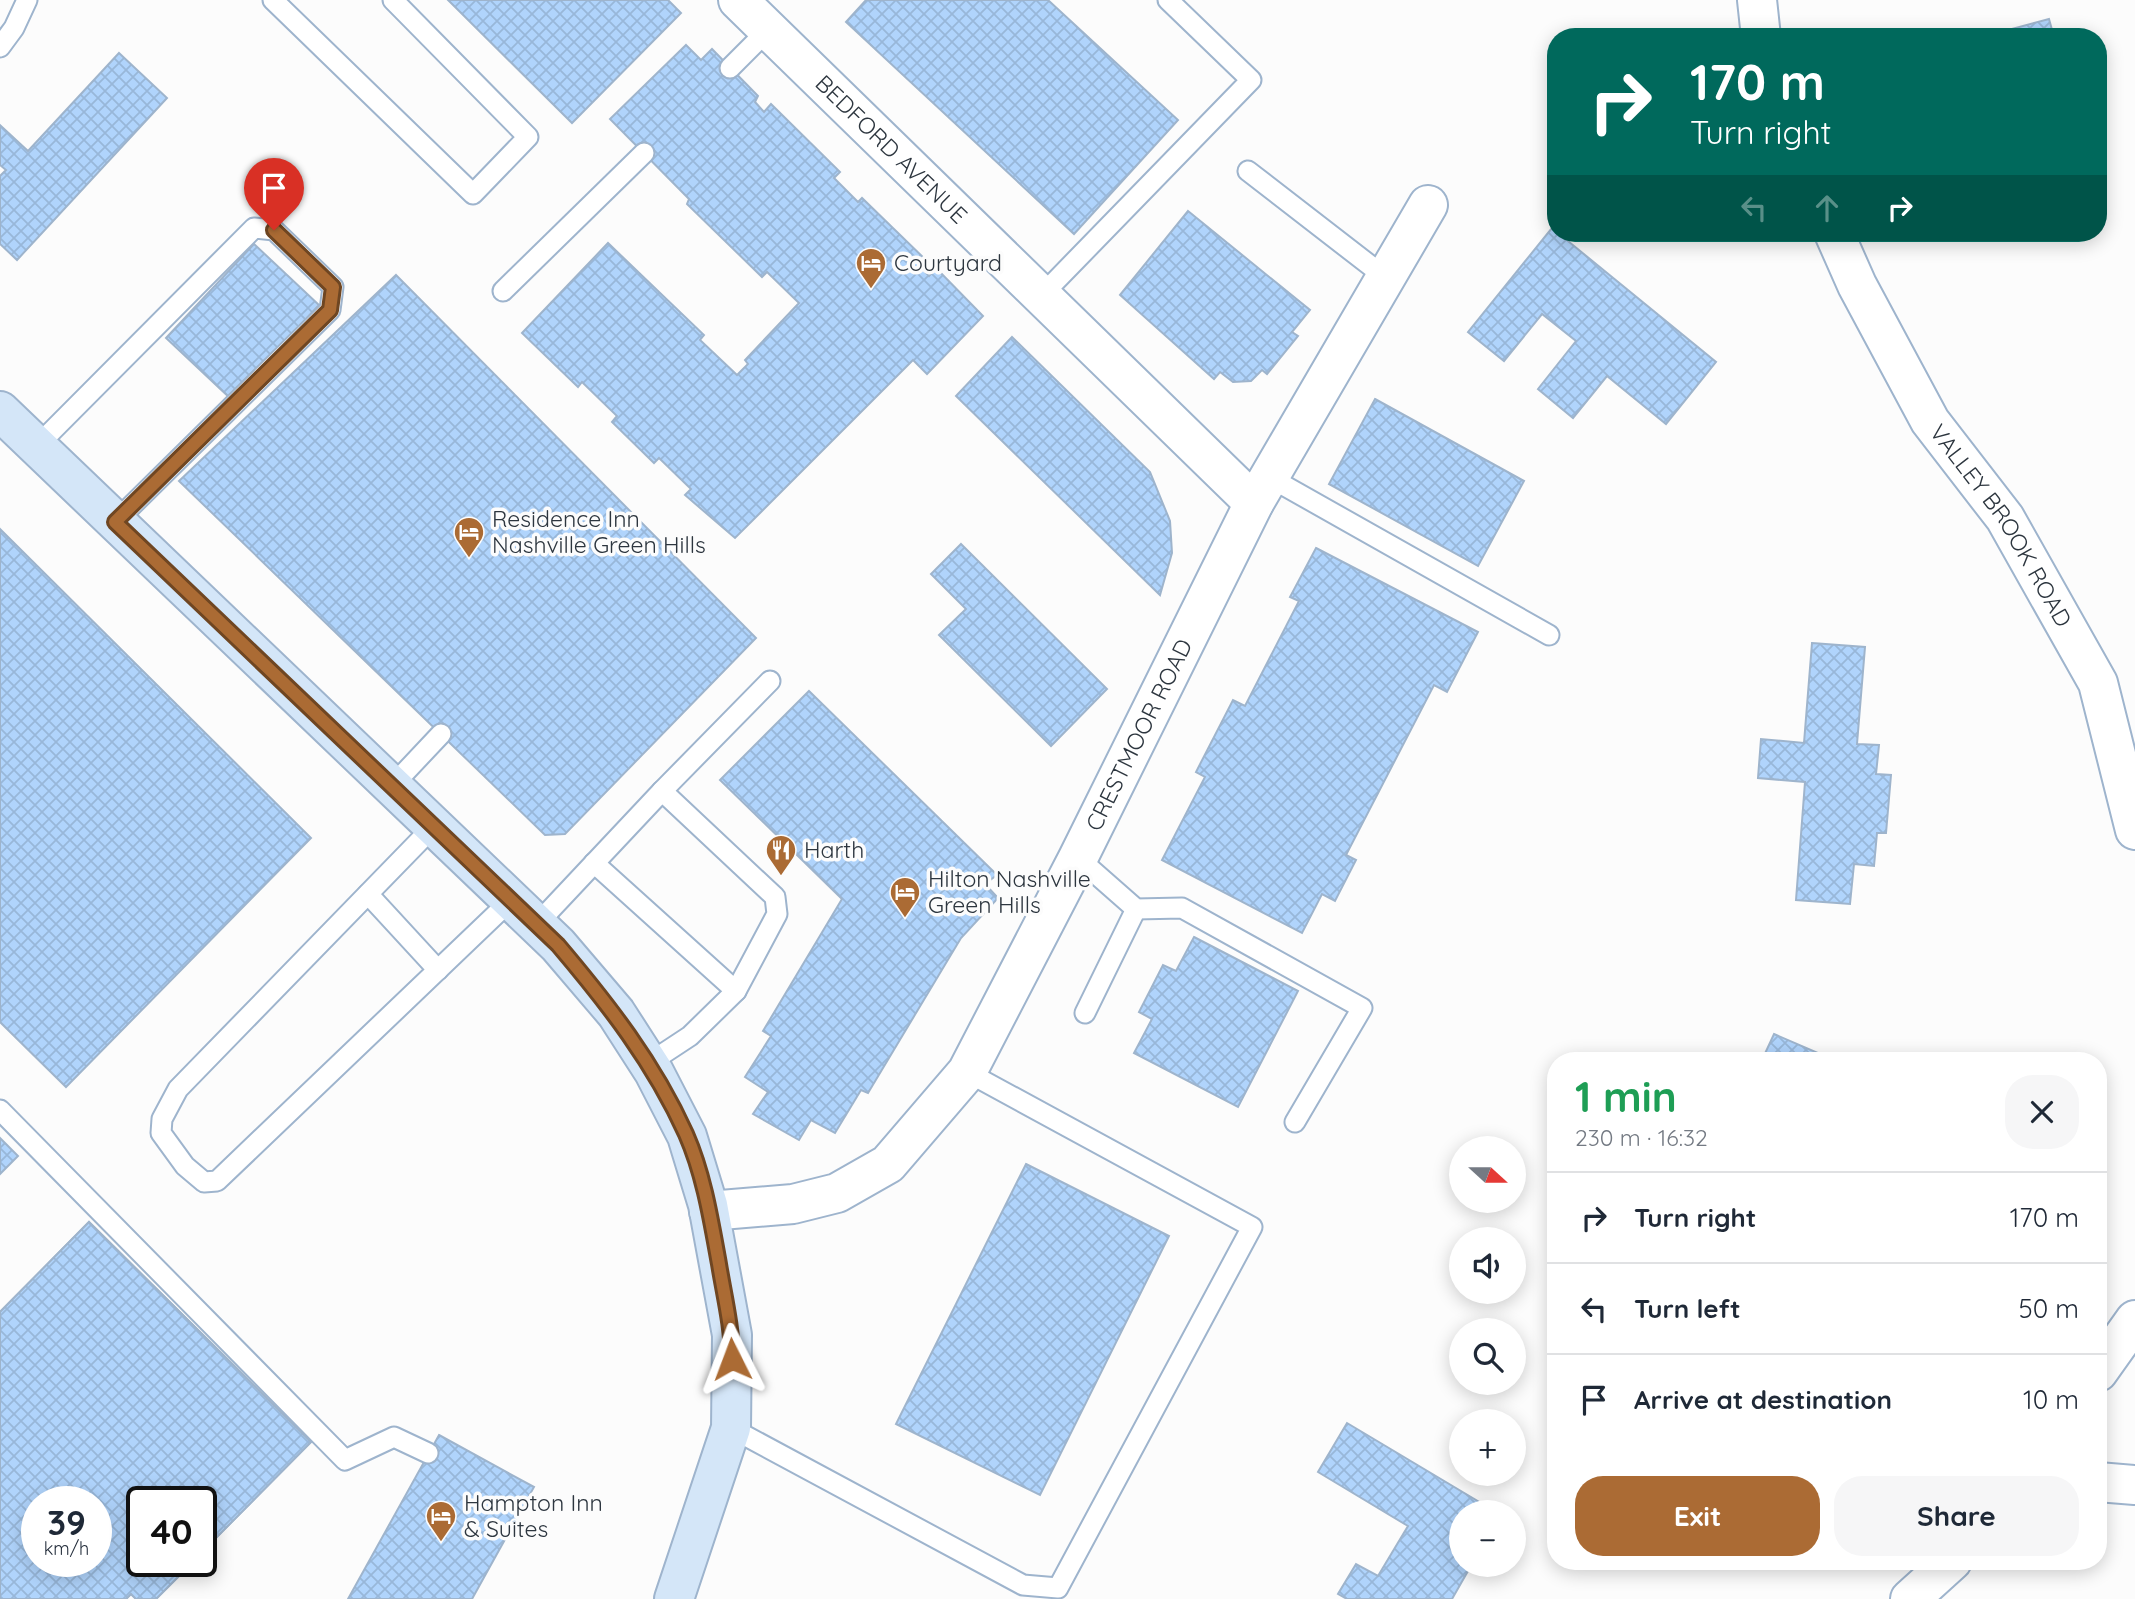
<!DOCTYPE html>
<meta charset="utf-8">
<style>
:root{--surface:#fff;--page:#f6f6f7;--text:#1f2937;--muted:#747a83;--line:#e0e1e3;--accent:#ab6b34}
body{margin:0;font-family:Quicksand,sans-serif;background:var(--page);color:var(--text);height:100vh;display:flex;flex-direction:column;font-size:26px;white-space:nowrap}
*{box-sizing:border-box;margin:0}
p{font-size:23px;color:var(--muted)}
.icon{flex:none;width:38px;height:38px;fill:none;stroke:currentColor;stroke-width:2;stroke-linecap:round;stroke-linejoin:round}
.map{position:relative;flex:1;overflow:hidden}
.details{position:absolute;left:1547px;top:1052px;width:560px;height:518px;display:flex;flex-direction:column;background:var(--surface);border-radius:28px;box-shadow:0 4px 18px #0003}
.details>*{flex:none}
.banner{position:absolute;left:1547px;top:28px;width:560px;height:214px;border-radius:28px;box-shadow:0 4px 18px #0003;background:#00695c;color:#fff;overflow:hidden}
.needle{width:46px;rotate:111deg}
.buttons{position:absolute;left:1449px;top:1136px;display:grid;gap:14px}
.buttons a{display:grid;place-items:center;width:77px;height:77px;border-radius:50%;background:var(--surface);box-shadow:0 4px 18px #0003;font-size:35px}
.speed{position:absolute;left:21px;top:1486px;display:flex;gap:14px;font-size:35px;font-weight:700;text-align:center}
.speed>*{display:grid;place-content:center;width:91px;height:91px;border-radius:50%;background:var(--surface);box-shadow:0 4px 18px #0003;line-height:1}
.speed small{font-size:18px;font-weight:400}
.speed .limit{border:4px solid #111;border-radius:10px;background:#fff;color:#111}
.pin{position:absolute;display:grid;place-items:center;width:60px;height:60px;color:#fff;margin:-72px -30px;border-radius:50% 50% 50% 0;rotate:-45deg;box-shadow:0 0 7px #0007}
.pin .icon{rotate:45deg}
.me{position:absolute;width:77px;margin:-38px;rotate:357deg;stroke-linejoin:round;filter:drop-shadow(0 0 5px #0008)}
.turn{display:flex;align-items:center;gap:24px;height:147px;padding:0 28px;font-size:32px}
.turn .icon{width:91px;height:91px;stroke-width:2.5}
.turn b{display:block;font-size:49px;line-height:60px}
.lanes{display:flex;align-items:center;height:66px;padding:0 28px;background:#0003;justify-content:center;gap:35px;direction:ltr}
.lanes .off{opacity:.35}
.round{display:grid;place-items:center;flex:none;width:74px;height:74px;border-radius:28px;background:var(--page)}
.summary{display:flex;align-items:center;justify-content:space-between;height:119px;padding:0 28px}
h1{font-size:42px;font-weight:800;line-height:52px;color:#1e9e55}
.button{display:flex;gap:14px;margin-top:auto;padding:14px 28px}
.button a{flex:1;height:80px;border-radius:28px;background:var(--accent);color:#fff;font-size:28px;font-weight:800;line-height:80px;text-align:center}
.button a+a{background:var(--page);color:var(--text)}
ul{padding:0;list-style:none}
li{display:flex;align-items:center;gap:21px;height:91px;padding:0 28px;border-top:2px solid var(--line)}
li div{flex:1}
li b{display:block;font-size:26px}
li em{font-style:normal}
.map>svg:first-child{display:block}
.building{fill:url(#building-cross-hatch);stroke:#9eb4cc;stroke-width:2;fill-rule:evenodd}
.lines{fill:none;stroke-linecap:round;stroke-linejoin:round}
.lane-casing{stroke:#9eb4cd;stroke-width:23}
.street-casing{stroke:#9eb4cd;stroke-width:42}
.secondary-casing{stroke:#9eb4cd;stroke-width:42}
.lane{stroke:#fff;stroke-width:19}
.street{stroke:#fff;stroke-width:38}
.secondary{stroke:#d4e6f8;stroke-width:38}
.route-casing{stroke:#6f4622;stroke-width:18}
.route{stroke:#ab6b34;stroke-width:12}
.labels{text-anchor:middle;stroke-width:7;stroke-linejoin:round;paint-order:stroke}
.street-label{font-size:23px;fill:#2d363f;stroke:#fcfcfc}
.poi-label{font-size:23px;fill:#2d363f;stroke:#fcfcfc;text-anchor:start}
</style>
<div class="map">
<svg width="2135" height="1599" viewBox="0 0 2135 1599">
<defs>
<pattern id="building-cross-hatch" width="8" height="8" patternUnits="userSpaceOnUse" patternTransform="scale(1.75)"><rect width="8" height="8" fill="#b0d4fc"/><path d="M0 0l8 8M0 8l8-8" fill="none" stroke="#98b7d9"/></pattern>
</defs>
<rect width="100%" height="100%" fill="#fcfcfc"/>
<g class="building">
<polygon points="448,0 668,0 681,13 572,123"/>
<polygon points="866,0 1048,0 1178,120 1074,234 846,22"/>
<polygon points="2049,19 2054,37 1998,37 1997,33"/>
<polygon points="686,45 701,60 712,49 758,96 755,102 764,112 771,104 840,172 834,178 858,202 862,198 929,263 923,270 929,276 936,268 983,316 927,374 913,360 735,538 685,495 691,489 659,458 654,463 612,422 617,416 582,382 578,387 522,333 608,243 704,335 700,340 737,375 748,364 745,360 799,303 767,272 762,277 687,204 689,199 610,119"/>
<polygon points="119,53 167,98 17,260 0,244 0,176 6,170 0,165 0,125 28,151"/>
<polygon points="1188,211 1310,310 1292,332 1298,336 1267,374 1262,370 1251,381 1233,382 1220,372 1214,379 1120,295"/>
<polygon points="1552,228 1716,362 1666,424 1607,376 1573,418 1538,389 1576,341 1542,314 1504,361 1468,332"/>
<polygon points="254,244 319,305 231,399 166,338"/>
<polygon points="396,275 756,638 565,834 545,835 179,481"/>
<polygon points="1012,337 1150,472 1170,521 1172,553 1160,595 956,396"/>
<polygon points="1375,399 1524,481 1478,566 1329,484"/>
<polygon points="0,529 311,838 66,1087 0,1022"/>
<polygon points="961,544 1107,689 1051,746 939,635 966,609 931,574"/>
<polygon points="1316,548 1478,632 1447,692 1434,685 1346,855 1356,860 1335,901 1322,894 1302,933 1162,860 1205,777 1196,772 1233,700 1245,706 1299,601 1290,597"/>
<polygon points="1812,643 1865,647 1857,744 1879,745 1876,774 1891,775 1886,833 1877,833 1874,866 1854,864 1850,904 1796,900 1805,782 1758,778 1761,739 1804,743"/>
<polygon points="809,691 997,875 985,884 998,898 961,938 868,1093 861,1090 835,1133 811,1120 799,1140 753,1114 768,1092 745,1077 771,1036 763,1031 842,899 720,780"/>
<polygon points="1194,937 1298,991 1238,1107 1134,1053 1152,1019 1139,1012 1163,965 1176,971"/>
<polygon points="1774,1034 1834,1060 1762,1060"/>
<polygon points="0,1138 18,1156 0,1174"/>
<polygon points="1026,1164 1169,1236 1040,1495 896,1424"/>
<path d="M89 1222 311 1442 201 1553V1502H142V1561H194L156 1599H136L131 1594 126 1599H0V1312ZM37 1502H96V1561H37Z"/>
<path d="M89 1222 311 1442 201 1553V1502H142V1561H194L156 1599H136L131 1594 126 1599H0V1312ZM37 1502H96V1561H37Z"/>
<polygon points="1347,1423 1496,1512 1461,1512 1461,1564 1472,1564 1452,1599 1347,1599 1338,1594 1356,1564 1378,1576 1408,1526 1318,1472"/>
<polygon points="439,1435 534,1487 472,1599 348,1599"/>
</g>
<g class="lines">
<g class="lane-casing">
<g id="lane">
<polyline points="273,0 473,194 528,137 393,0"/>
<polyline points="0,47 14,28 27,0"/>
<polyline points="730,68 768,30"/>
<polyline points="1248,171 1385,277"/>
<polyline points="503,291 644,153"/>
<polyline points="1040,297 1251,80 1168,0"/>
<polyline points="37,446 254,228 274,230 333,287 330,310 115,522"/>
<polyline points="1269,477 1549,635"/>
<polyline points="392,786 441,734"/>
<polyline points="662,791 770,681"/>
<polyline points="434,826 178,1089 162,1119 161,1133 185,1166 204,1182 217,1181 511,900"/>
<polyline points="1078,858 1136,909 1182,908 1362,1008 1295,1122"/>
<polyline points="594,863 736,991"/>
<polyline points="368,894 438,970"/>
<polyline points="537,924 662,791 775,897 777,914 736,991 690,1036 649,1063"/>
<polyline points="1085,1013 1136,909"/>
<polyline points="0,1110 345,1460 394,1437 428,1453"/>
<polyline points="731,1428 1023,1585 1058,1588 1252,1227 967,1072"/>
</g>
</g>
<g class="street-casing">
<g id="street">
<path id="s1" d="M738 0 1254 503"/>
<polyline points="1757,0 1761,37"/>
<path id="s2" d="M1834 233 1857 285 1930 421 2005 518 2098 683 2135 830"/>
<path id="s3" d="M709 1211 793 1204 837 1193 888 1164 967 1072 1078 858 1254 503 1428 205"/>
<polyline points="2098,1372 2135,1320"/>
<polyline points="2098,1482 2135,1485"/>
<polyline points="1910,1599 1952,1561"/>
</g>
</g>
<g class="secondary-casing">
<polyline id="secondary" points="0,411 558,945 616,1013 654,1072 687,1136 708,1205 732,1335 731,1428 674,1599"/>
</g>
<use href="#lane" class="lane"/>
<use href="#street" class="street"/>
<use href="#secondary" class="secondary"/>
</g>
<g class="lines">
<g class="route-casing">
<path id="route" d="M274 230 333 287 330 310 115 522 558 945C608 1004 654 1063 686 1134 704 1175 711 1220 719 1264 724 1295 732 1326 732 1359"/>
</g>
<use href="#route" class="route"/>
</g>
<defs>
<g id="hotel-pin" transform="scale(1.575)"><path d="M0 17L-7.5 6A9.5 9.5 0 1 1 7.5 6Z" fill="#ab6b34" stroke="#fcfcfc"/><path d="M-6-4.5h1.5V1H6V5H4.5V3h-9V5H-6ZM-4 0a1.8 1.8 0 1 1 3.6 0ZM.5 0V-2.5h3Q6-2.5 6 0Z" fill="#fff"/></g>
<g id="restaurant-pin" transform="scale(1.575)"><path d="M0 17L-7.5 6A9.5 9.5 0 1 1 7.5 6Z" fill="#ab6b34" stroke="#fcfcfc"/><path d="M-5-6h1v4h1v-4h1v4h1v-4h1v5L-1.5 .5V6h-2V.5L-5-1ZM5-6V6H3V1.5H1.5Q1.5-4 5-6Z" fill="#fff"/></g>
</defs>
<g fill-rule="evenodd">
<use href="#hotel-pin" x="871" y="263"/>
<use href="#hotel-pin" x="469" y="532"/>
<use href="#restaurant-pin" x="781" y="850"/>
<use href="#hotel-pin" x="905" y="892"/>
<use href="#hotel-pin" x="441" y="1516"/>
</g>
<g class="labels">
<g class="street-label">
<text dy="8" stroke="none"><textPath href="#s1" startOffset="214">BEDFORD AVENUE</textPath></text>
<text dy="8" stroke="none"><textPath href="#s2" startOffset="338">VALLEY BROOK ROAD</textPath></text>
<text dy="8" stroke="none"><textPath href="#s3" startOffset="688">CRESTMOOR ROAD</textPath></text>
</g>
<g class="poi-label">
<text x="894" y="271">Courtyard</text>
<text x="492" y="527">Residence Inn<tspan x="492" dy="26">Nashville Green Hills</tspan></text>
<text x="804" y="858">Harth</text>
<text x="928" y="887">Hilton Nashville<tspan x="928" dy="26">Green Hills</tspan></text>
<text x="464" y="1511">Hampton Inn<tspan x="464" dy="26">&amp; Suites</tspan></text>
</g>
</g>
</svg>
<div class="buttons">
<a><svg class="needle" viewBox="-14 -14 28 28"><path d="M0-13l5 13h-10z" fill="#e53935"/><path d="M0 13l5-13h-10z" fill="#747a83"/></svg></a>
<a><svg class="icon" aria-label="sound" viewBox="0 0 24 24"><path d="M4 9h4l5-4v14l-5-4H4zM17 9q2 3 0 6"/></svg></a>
<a><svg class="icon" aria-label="search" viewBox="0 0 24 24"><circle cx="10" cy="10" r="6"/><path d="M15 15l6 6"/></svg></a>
<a>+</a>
<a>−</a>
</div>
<div class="speed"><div>39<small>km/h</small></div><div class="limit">40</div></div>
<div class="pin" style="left:274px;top:230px;background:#d93025"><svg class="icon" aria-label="arrive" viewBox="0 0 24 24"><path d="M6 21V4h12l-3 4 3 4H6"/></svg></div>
<svg class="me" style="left:732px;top:1359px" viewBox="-20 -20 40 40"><path d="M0-17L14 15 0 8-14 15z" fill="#ab6b34" stroke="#fff" stroke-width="4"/></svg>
<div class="banner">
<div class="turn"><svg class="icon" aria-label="right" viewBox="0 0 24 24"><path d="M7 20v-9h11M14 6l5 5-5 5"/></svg><div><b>170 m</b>Turn right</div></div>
<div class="lanes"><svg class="icon off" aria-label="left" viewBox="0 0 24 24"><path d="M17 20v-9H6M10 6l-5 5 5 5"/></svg><svg class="icon off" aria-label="ahead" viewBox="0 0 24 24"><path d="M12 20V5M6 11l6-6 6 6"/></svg><svg class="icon" aria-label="right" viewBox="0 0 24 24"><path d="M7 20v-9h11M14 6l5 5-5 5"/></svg></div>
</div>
<section class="details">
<div class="summary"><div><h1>1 min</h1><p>230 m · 16:32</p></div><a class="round"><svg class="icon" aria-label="close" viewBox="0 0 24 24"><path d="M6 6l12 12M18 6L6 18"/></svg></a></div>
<ul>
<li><svg class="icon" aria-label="right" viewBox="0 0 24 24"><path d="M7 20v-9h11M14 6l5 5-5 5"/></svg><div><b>Turn right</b></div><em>170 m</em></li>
<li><svg class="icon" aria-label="left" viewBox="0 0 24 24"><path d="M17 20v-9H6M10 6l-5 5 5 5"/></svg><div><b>Turn left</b></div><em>50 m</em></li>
<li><svg class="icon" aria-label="arrive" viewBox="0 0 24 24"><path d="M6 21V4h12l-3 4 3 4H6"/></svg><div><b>Arrive at destination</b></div><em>10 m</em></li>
</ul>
<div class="button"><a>Exit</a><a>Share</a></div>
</section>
</div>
